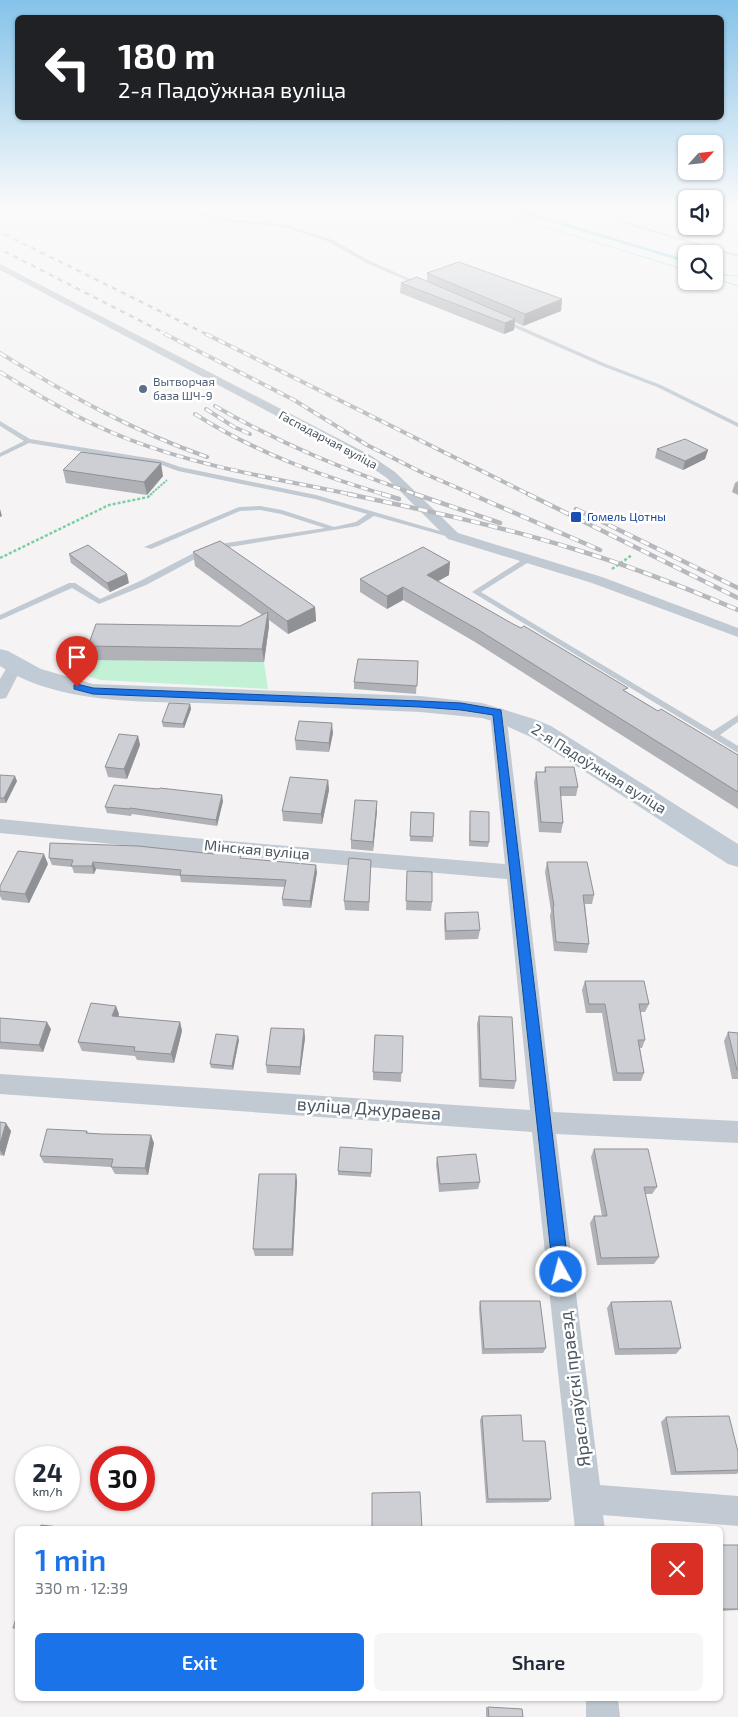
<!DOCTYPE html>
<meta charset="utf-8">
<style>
:root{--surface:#fff;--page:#f6f6f7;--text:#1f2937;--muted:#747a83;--accent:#1a73e8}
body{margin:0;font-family:"Exo 2",sans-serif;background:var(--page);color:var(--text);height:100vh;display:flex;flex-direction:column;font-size:19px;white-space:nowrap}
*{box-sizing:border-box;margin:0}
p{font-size:16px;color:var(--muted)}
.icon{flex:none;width:28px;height:28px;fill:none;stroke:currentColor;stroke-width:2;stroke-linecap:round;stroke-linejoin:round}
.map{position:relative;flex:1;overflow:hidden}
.details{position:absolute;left:15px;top:1526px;width:708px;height:175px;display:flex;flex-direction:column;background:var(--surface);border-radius:8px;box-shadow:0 1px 4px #0004}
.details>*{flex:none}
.top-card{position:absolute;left:15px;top:15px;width:709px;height:105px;border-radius:8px;box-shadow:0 1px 4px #0004;background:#202124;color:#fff;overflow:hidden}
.needle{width:32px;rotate:63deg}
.tools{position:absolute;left:678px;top:135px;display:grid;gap:10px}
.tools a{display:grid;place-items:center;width:45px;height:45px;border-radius:8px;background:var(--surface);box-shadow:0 1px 4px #0004;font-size:25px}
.speed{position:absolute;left:15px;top:1446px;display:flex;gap:10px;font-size:25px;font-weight:700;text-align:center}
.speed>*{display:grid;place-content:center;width:65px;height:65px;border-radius:50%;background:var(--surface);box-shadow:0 1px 4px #0004;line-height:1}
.speed small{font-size:12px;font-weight:400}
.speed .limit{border:8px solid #d22;background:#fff;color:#111}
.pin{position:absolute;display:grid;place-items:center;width:42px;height:42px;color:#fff;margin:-51px -21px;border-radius:50% 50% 50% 0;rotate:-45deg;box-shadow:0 0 5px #0007}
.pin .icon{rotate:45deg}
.me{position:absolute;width:55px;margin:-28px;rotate:353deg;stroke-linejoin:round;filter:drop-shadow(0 0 4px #0008)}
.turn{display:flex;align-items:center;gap:18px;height:105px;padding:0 20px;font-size:22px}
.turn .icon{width:65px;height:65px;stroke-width:2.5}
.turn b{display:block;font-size:35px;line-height:42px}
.round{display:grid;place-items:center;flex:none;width:52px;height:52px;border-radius:8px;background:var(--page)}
.headline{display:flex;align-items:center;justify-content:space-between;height:85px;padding:0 20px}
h1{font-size:30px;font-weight:600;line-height:38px;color:var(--accent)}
.cta{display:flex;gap:10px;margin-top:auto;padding:10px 20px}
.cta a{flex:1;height:58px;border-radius:8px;background:var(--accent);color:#fff;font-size:20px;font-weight:600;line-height:58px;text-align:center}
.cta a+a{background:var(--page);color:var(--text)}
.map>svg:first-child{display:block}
.green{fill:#c3f1d5}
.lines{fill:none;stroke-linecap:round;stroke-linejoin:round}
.stream{stroke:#90daee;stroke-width:3}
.path-far2{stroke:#7ad0a6;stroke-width:1;stroke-dasharray:2 1;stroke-linecap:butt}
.path-far1{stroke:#7ad0a6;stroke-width:2;stroke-dasharray:2.5 1;stroke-linecap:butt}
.path{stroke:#7ad0a6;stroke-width:2.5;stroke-dasharray:3 2;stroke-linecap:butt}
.lane{fill:#c1cad2;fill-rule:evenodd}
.street{fill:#c1cad2;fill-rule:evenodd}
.secondary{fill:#c1cbd6;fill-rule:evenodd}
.rail-far2-casing{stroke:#b5b8bd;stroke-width:2.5}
.rail-far1-casing{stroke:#b5b8bd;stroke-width:4}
.rail-casing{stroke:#b5b8bd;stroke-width:4.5}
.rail-far2{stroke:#fff;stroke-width:2;stroke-dasharray:5;stroke-linecap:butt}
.rail-far1{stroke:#fff;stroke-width:2.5;stroke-dasharray:7;stroke-linecap:butt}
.rail{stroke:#fff;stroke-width:3;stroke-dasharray:9;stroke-linecap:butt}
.wall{fill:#b0b2b7}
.shaded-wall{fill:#909195}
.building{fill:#cdcfd5;stroke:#909195}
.route{fill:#1a73e8;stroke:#114b97}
.service-dot{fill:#5c6f8a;stroke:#fff;stroke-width:2}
.transit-dot{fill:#1a4fb4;stroke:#fff;stroke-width:2}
.labels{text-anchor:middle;stroke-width:5;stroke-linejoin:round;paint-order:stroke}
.far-service-label{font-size:12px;fill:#4e5e75;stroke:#fff;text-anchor:start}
.far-street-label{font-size:12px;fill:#4a5661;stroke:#fff}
.far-transit-label{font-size:12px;fill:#164399;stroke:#fff;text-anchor:start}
.street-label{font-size:15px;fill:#4a5661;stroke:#fff}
.near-street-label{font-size:18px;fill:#4a5661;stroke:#fff}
</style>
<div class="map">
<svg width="738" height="1717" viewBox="0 0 738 1717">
<rect width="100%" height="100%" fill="#f5f3f3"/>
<polygon class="green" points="56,659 264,662 268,689 101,680 62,669"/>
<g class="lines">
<polyline class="stream" points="512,209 686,261"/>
<g class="path-far2">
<polyline points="487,209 686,270"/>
<polyline points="714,274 738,276"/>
<polyline points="714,278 738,286"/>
</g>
<polyline class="path-far1" points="150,495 167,480"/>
<g class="path">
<polyline points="0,558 109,505 148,497 152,494"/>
<polyline points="612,569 632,555"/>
</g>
<g class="lane">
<polygon points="181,209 189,209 224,219 287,225 333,240 370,261 424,285 420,286 366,263 329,242 284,227 224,221"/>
<polygon points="623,221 738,255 738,257 622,223"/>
<polygon points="502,320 506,320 606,364 661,385 738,423 738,427 657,387 602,366 502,322"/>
<polygon points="0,421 30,439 160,460 180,467 316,495 457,536 453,538 374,516 358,526 212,550 146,585 99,604 72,588 0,620 0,615 69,583 75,583 100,599 140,581 207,546 325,528 281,514 260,510 240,511 151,549 144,547 239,507 260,506 282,510 334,527 356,522 367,514 315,499 178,471 159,464 29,443 0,457 0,453 24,441 0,426"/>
<polygon points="525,558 532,560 481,592 713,731 738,715 738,722 720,735 738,746 738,753 472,592"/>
</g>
<g class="street">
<polygon points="0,264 370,455 395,472 458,533 602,577 738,628 738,637 592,583 448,539 387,478 362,461 0,270"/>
<polygon points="14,662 19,664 22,667 6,698 0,699 0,679 9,664"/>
<polygon points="498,708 504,709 506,713 553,1112 738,1121 738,1143 556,1134 600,1485 738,1496 738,1526 603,1515 605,1529 575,1529 532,1132 0,1094 0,1074 530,1110 507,879 204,853 0,833 0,819 204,839 505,864 490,713 492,709"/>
<polygon points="586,1699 618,1699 620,1717 586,1717"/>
</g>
<path class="secondary" d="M0 649 8 651 41 669 93 684 420 696 482 703 534 719 551 726 738 844V867L728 864 533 738 502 724 482 718 420 712C355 709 291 706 226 704 156 701 61 707 0 666Z"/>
<g class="rail-far2-casing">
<g id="rail-far2">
<polyline points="2,209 9,213"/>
<polyline points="0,232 208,335"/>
<polyline points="0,249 168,335"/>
</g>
</g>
<g class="rail-far1-casing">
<g id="rail-far1">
<polyline points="165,334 294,400 367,445 423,473 474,495"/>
<polyline points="206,334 530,495"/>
<path d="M0 353C66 394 133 431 207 457"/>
<path d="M0 372C41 397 83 422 128 439 200 467 278 479 354 495"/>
<path d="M215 406C280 444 348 471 418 495"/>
<polyline points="206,409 234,427 250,434"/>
<path d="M195 414C254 452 319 475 386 495"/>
</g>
</g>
<g class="rail-casing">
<g id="rail">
<path d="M348 494C424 510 500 526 574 549 630 566 684 587 738 610"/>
<polyline points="382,494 399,499"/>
<polyline points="415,494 500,523"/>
<polyline points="471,494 600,550"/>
<polyline points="528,494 738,598"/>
<polyline points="576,509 738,588"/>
</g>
</g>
<use href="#rail-far2" class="rail-far2"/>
<use href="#rail-far1" class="rail-far1"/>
<use href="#rail" class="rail"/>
</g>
<g class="wall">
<polygon points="427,273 562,299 561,311 523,326 515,322 514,330 504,334 400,293 401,283 427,281"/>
<polygon points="657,449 708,450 705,459 683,470 655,458"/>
<polygon points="63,470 163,476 147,495 66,483"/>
<polygon points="738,481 738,495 732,492 735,483"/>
<polygon points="193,552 315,607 316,621 288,634 269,620 269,626 264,662 92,660 88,646 240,626 262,615 195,566"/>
<polygon points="69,554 129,583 110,592 71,563"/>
<polygon points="449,575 438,581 658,711 738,755 738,809 475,642 403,600 387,609 360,592 360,579"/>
<polygon points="418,661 416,694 354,689 354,682"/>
<polygon points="190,704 191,709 184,728 163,727 162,722"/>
<polygon points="333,733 329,752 296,750 295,740"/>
<polygon points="138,736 140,745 127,779 108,777 105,767"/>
<polygon points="545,767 578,787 576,796 560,796 563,823 561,833 539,832 534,782 536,772 544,772"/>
<polygon points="0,775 17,781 6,803 0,803"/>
<polygon points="328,780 329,790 322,824 283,821 282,811"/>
<polygon points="223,801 217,826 132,814 131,816 107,813 105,807"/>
<polygon points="377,801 377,811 373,851 351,849 351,840"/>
<polygon points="470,811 489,842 488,847 469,846"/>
<polygon points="411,812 434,813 433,842 410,841"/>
<polygon points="49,858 243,859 317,872 311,908 283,906 282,899 285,887 181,882 180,876 96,869 94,874 74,873 72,867 52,865"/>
<polygon points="371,860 369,911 345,910 344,901"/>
<polygon points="547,862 594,895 592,904 585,904 589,944 587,953 554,951 550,916 551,911 545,872"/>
<polygon points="48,864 29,903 2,900 0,896 0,886"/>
<polygon points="407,871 432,902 431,911 406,910"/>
<polygon points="445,913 480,930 478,939 445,940 444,922"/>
<polygon points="585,981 649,1004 645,1012 640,1012 645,1040 642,1048 640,1048 644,1073 641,1081 613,1081 602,1013 586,1013 582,990"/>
<polygon points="119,1014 118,1017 180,1022 182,1031 174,1063 137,1060 135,1056 82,1051 78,1042"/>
<polygon points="479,1016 516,1081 514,1089 479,1087 477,1024"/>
<polygon points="0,1018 51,1029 43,1052 0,1049"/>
<polygon points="304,1029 305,1038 300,1075 267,1073 266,1065"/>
<polygon points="728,1032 738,1033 738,1079 732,1079 724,1041"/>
<polygon points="403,1036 401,1082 373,1080 373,1072"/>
<polygon points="239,1040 233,1070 211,1068 210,1064"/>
<polygon points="0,1122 11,1131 4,1156 0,1155"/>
<polygon points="87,1131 88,1133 154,1143 148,1175 115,1174 111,1167 44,1163 40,1156"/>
<polygon points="372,1149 371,1177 338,1175 338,1171"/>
<polygon points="594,1149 657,1187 652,1194 645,1194 659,1257 654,1264 597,1265 590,1223 594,1216 602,1216 591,1157"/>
<polygon points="437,1157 480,1182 478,1189 439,1192 436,1164"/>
<polygon points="296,1174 297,1182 293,1256 255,1256 253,1249"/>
<polygon points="480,1301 546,1348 543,1353 482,1354 479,1308"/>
<polygon points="611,1302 681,1348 676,1354 615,1355 607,1308"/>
<polygon points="482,1416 523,1441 551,1499 548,1502 486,1503 480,1420"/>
<polygon points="666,1417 738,1452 738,1473 736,1474 671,1475 661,1422"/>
<polygon points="720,1545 738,1545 738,1610 720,1611"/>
<polygon points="486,1707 522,1709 523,1717 486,1717"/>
</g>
<g class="shaded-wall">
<polygon points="562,299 561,311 523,326 525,314"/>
<polygon points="515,319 514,330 504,334 505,323"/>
<polygon points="708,450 705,459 683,470 685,461"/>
<polygon points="161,463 163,476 147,495 144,482"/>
<polygon points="0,509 2,516 0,517"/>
<polygon points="450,562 449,575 426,588 427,575"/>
<polygon points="127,574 129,583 110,592 107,583"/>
<polygon points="403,587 403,600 387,609 387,596"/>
<polygon points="315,607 316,621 288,634 287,621"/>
<polygon points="268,612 269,626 264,662 262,649"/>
<polygon points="190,704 191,709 184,728 183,724"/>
<polygon points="332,723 333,733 329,752 329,743"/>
<polygon points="138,736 140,745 127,779 124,769"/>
<polygon points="15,776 17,781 6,803 4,798"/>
<polygon points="328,780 329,790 322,824 321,814"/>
<polygon points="222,795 223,801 217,826 216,820"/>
<polygon points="377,801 377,811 373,851 373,842"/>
<polygon points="44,854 48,864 29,903 25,894"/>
<polygon points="93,862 96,869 94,874 92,866"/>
<polygon points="316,865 317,872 311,908 310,901"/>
<polygon points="116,1006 119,1014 116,1025 112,1016"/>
<polygon points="47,1022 51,1029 43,1052 39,1045"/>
<polygon points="180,1022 182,1031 174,1063 171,1054"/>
<polygon points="304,1029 305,1038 300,1075 300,1067"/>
<polygon points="238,1036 239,1040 233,1070 232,1066"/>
<polygon points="6,1123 11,1131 4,1156 0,1150 0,1144"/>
<polygon points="151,1135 154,1143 148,1175 145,1168"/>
<polygon points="296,1174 297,1182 293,1256 292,1249"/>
</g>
<g class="building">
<polygon points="459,262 562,299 525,314 427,273"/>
<polygon points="417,277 515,319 505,323 401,283"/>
<polygon points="685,439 708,450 685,461 657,449"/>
<polygon points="81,452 161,463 144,482 63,470"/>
<polygon points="220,541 315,607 287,621 193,552"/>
<polygon points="88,545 127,574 107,583 69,554"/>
<polygon points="423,547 450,562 427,575 513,624 521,628 524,626 628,688 623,690 658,711 661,709 738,755 738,792 477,629 403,587 387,596 360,579"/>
<polygon points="268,612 262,649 88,646 96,624 240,626"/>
<polygon points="358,659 418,661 417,686 354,682"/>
<polygon points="169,703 190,704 183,724 162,722"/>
<polygon points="299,721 332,723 329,743 295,740"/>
<polygon points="119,734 138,736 124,769 105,767"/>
<polygon points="545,767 574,767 578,787 560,787 563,823 541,822 536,772 546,772"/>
<polygon points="0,775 15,776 4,798 0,798"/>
<polygon points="290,777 328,780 321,814 282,811"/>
<polygon points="114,785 159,789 160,788 222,795 216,820 130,808 130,809 105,807"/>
<polygon points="355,800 377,801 373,842 351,840"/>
<polygon points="470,811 489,812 489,842 470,841"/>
<polygon points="411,812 434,813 433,837 410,836"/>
<polygon points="50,843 138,846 214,854 215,849 242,851 240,858 316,865 310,901 282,899 286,880 180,875 181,870 93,862 92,866 71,866 73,860 49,858"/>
<polygon points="18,851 44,854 25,894 0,891 0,886"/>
<polygon points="349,858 371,860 369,902 344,901"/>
<polygon points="547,862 587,862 594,895 583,895 589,944 556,942 553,906 554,906"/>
<polygon points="407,871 432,872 432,902 406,901"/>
<polygon points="478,912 480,930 446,931 445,913"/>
<polygon points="585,981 644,981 649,1004 639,1004 645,1040 638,1040 644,1073 617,1073 605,1004 589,1004"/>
<polygon points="91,1003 116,1006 112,1016 180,1022 171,1054 134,1051 135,1047 78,1042"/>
<polygon points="479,1016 512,1017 516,1081 481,1079"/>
<polygon points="0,1018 47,1022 39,1045 0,1042"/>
<polygon points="271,1028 304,1029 300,1067 266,1065"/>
<polygon points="728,1032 738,1033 738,1070 737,1070"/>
<polygon points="216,1034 238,1036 232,1066 210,1064"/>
<polygon points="375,1035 403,1036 402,1073 373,1072"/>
<polygon points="0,1122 6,1123 0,1144"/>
<polygon points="47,1129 87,1131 86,1133 101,1134 151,1135 145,1168 111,1167 113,1159 40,1156"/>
<polygon points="340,1147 372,1149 371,1173 338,1171"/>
<polygon points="594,1149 648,1149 657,1187 644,1187 659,1257 601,1258 594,1216 607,1216"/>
<polygon points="476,1154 480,1182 440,1184 437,1157"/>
<polygon points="259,1174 296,1174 292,1249 253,1249"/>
<polygon points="480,1301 540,1301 546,1348 484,1349"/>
<polygon points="671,1301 681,1348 619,1349 611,1302"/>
<polygon points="521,1415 523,1441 545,1441 551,1499 488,1499 482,1416"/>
<polygon points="729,1416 738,1452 738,1470 676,1472 666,1417"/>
<polygon points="420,1492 422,1529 372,1529 372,1493"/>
<polygon points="41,1525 77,1529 40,1529"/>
<rect x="720" y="1545" width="18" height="64"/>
<polygon points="18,1612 18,1628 13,1628"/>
<polygon points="488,1707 522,1709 523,1717 489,1717"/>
</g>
<linearGradient id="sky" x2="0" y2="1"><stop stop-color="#85c3ea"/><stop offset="0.46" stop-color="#fafafa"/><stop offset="1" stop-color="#fafafa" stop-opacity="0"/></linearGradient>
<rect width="738" height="450" fill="url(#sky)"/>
<polygon class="route" points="77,684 93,688 420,701 461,703 501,710 569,1272 566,1278 561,1280 555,1278 553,1272 493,715 461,710 420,707 93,694 74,689 74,685"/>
<circle class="service-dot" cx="143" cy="389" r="5"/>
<rect class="transit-dot" x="570" y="511" width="12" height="12" rx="2.5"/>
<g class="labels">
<g class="far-service-label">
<text x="153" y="386">Вытворчая<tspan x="153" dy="14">база ШЧ-9</tspan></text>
</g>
<g class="far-street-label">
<text transform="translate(328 440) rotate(28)" y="4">Гаспадарчая вуліца</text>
</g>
<g class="far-transit-label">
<text x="587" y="521">Гомель Цотны</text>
</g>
<g class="street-label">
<text transform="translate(599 769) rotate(32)" y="5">2-я Падоўжная вуліца</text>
<text transform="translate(257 850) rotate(5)" y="5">Мінская вуліца</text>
</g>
<g class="near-street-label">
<text transform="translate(369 1109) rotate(4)" y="6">вуліца Джураева</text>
<text transform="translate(575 1389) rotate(-97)" y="6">Яраслаўскі праезд</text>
</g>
</g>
</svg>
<div class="tools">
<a><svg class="needle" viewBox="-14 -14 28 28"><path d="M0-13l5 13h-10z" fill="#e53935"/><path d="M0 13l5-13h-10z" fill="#747a83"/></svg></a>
<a><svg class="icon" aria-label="sound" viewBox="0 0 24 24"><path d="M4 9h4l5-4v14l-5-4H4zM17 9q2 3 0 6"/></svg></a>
<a><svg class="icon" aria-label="search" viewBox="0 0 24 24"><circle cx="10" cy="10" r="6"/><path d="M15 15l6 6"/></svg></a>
</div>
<div class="speed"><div>24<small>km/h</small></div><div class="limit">30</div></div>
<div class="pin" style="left:77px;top:687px;background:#d93025"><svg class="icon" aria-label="arrive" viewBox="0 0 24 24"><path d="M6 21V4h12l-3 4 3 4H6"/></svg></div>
<svg class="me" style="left:561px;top:1272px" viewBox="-20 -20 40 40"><circle r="17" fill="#1a73e8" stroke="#fff" stroke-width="3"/><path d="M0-11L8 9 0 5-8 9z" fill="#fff"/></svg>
<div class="top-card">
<div class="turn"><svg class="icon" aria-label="left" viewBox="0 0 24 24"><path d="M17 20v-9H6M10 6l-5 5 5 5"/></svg><div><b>180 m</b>2-я Падоўжная вуліца</div></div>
</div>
<section class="details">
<div class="headline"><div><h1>1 min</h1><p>330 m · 12:39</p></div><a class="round" style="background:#d93025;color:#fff"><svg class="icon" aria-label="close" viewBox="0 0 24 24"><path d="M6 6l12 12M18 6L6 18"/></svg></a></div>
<div class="cta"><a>Exit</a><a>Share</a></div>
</section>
</div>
